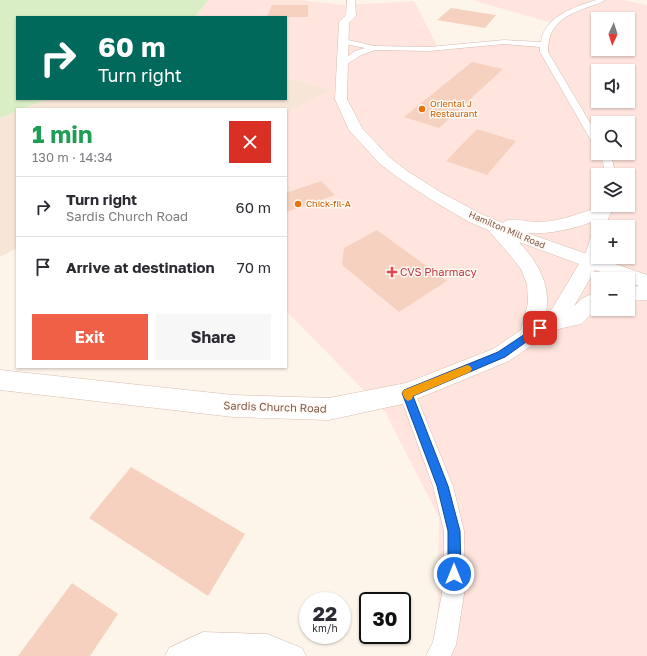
<!DOCTYPE html>
<meta charset="utf-8">
<style>
:root{--surface:#fff;--page:#f7f7f7;--text:#2b2b33;--muted:#7c7c81;--line:#e1e1e2;--accent:#f06047}
body{margin:0;font-family:"Golos Text",sans-serif;background:var(--page);color:var(--text);height:100vh;display:flex;flex-direction:column;font-size:15px;white-space:nowrap}
*{box-sizing:border-box;margin:0}
p{font-size:13px;color:var(--muted)}
.icon{flex:none;width:22px;height:22px;fill:none;stroke:currentColor;stroke-width:2;stroke-linecap:round;stroke-linejoin:round}
.map{position:relative;flex:1;overflow:hidden}
.side{position:absolute;left:16px;top:108px;width:271px;height:260px;display:flex;flex-direction:column;background:var(--surface);border-radius:0px;box-shadow:0 1px 3px #0004}
.side>*{flex:none}
.top-card{position:absolute;left:16px;top:16px;width:271px;height:84px;border-radius:0px;box-shadow:0 1px 3px #0004;background:#00695c;color:#fff;overflow:hidden}
.needle{width:26px;rotate:184deg}
.controls{position:absolute;left:591px;top:12px;display:grid;gap:8px}
.controls a{display:grid;place-items:center;width:44px;height:44px;border-radius:0px;background:var(--surface);box-shadow:0 1px 3px #0004;font-size:20px}
.speed{position:absolute;left:299px;top:592px;display:flex;gap:8px;font-size:20px;font-weight:700;text-align:center}
.speed>*{display:grid;place-content:center;width:52px;height:52px;border-radius:50%;background:var(--surface);box-shadow:0 1px 3px #0004;line-height:1}
.speed small{font-size:10px;font-weight:400}
.speed .limit{border:2px solid #111;border-radius:6px;background:#fff;color:#111}
.pin{position:absolute;display:grid;place-items:center;width:34px;height:34px;color:#fff;margin:-17px;border-radius:8px;box-shadow:0 2px 6px #0006}
.me{position:absolute;width:44px;margin:-22px;rotate:0deg;stroke-linejoin:round;filter:drop-shadow(0 0 3px #0008)}
.turn{display:flex;align-items:center;gap:14px;height:84px;padding:0 16px;font-size:18px}
.turn .icon{width:52px;height:52px;stroke-width:2.5}
.turn b{display:block;font-size:28px;line-height:34px}
.round{display:grid;place-items:center;flex:none;width:42px;height:42px;border-radius:0px;background:var(--page)}
.head{display:flex;align-items:center;justify-content:space-between;height:68px;padding:0 16px}
h1{font-size:24px;font-weight:700;line-height:30px;color:#1e9e55}
.button{display:flex;gap:8px;margin-top:auto;padding:8px 16px}
.button a{flex:1;height:46px;border-radius:0px;background:var(--accent);color:#fff;font-size:16px;font-weight:700;line-height:46px;text-align:center}
.button a+a{background:var(--page);color:var(--text)}
ul{padding:0;list-style:none}
li{display:flex;align-items:center;gap:12px;height:60px;padding:0 16px;border-top:1px solid var(--line)}
li div{flex:1}
li b{display:block;font-size:15px}
li em{font-style:normal}
.map>svg:first-child{display:block}
.residential{fill:#f7e6d8}
.commercial{fill:#ffe5de;fill-rule:evenodd}
.green{fill:#daeec6}
.building{fill:#f6d1c0}
.lines{fill:none;stroke-linecap:round;stroke-linejoin:round}
.street-casing{stroke:#d3bbae;stroke-width:1}
.secondary-casing{stroke:#d8bdad;stroke-width:1}
.street{fill:#fff;fill-rule:evenodd}
.secondary{fill:#fff;fill-rule:evenodd}
.route{fill:#1a73e8;stroke:#114b97}
.slow{fill:#f59e0b}
.food-dot{fill:#e8710a;stroke:#fff9f2;stroke-width:1.5}
.health-dot{fill:#e0444e;stroke:#fff9f2;stroke-width:1.5}
.labels{text-anchor:middle;stroke-width:3;stroke-linejoin:round;paint-order:stroke}
.far-food-label{font-size:9px;fill:#c56008;stroke:#fff9f2;text-anchor:start}
.far-street-label{font-size:9px;fill:#7c584a;stroke:#fff9f2}
.health-label{font-size:11px;fill:#be3a42;stroke:#fff9f2;text-anchor:start}
.street-label{font-size:11px;fill:#7c584a;stroke:#fff9f2}
</style>
<div class="map">
<svg width="647" height="656" viewBox="0 0 647 656">
<rect width="100%" height="100%" fill="#fef5ea"/>
<g class="residential">
<polygon points="286,78 332,90 286,113 286,109 22,109 47,99 286,99"/>
<polygon points="17,111 17,248 0,257 0,118"/>
</g>
<path class="commercial" d="M208 0H302L344 5 414 1 440 51 492 43 543 45 547 26 552 23 472 0H623L647 5V656H437L439 517 385 412 286 311V113L331 90 286 78V17H195ZM598 19H628V49H598ZM598 71H628V101H598ZM598 123H628V153H598ZM598 175H628V205H598ZM598 227H628V257H598ZM598 279H628V309H598Z"/>
<polygon class="green" points="0,0 208,0 195,17 17,17 17,99 47,99 22,109 17,109 17,111 0,118"/>
<g class="building">
<polygon points="272,5 308,5 308,17 267,17"/>
<polygon points="451,8 496,15 485,28 437,20"/>
<polygon points="472,62 503,69 439,128 404,117"/>
<polygon points="477,129 516,141 487,175 446,161"/>
<polygon points="321,181 335,195 286,212 286,193"/>
<polygon points="377,230 447,281 399,312 342,265 344,248"/>
<polygon points="131,467 245,534 208,596 89,518"/>
<polygon points="72,583 118,614 90,656 18,656"/>
</g>
<g class="lines">
<g class="street-casing">
<g id="street">
<path d="M596 0H605C600 4 593 5 588 7 563 16 548 25 548 52L598 136V147L593 144 540 52V47L504 44 429 51 375 50 361 55 346 65H343L339 63 355 51 365 48 341 43 340 41 344 39 374 46 429 47 504 40 541 42C544 16 575 7 596 0Z"/>
<polygon points="598,153 608,153 613,162 615,175 605,175 603,162"/>
<polygon points="600,205 612,205 606,227 598,227 598,257 595,265 590,267 585,265 583,262 592,233 596,230 594,227"/>
<polygon points="407,386 413,388 415,393 453,486 464,531 465,588 456,645 451,656 426,656 433,642 443,588 444,531 433,486 399,393 401,388"/>
<polygon points="203,632 267,634 302,648 306,656 165,656 169,648"/>
</g>
</g>
<g class="secondary-casing">
<path id="secondary" d="M347 0H355L356 16 349 23 347 99 362 128 389 157 407 171 442 193 481 214 503 223C509 216 526 222 535 222 560 223 580 212 604 206L610 207 612 211 610 215C583 226 556 235 527 233L647 275V300L628 301V287L639 286 628 282V279H619L595 270 574 306 583 298 598 291V308L581 324 554 330 509 361 407 403 329 420 233 417 0 390V370L233 395 329 398 406 383 493 349 521 330 528 303 527 284 521 269 510 255 488 230 469 222 430 199 397 177 379 163 349 130 335 99 339 22 346 15ZM519 242 579 264 552 309 546 313C551 284 538 263 519 242Z"/>
</g>
<use href="#street" class="street"/>
<use href="#secondary" class="secondary"/>
</g>
<polygon class="route" points="540,324 543,325 544,328 543,330 505,357 413,396 448,486 460,531 461,574 459,578 454,580 450,578 448,574 448,531 437,486 402,393 404,390 498,352"/>
<polygon class="slow" points="467,365 470,366 472,369 470,372 413,396 412,399 408,401 405,399 402,393 404,390"/>
<g class="food-dot">
<circle cx="422" cy="109" r="4"/>
<circle cx="298" cy="204" r="4"/>
</g>
<path class="health-dot" d="M390 266h4v4h4v4h-4v4h-4v-4h-4v-4h4z"/>
<g class="labels">
<g class="far-food-label">
<text x="430" y="107">Oriental J<tspan x="430" dy="10">Restaurant</tspan></text>
<text x="306" y="207">Chick-fil-A</text>
</g>
<g class="far-street-label">
<text transform="translate(507 230) rotate(23)" y="3">Hamilton Mill Road</text>
</g>
<g class="health-label">
<text x="400" y="276">CVS Pharmacy</text>
</g>
<g class="street-label">
<text transform="translate(275 407) rotate(2)" y="4">Sardis Church Road</text>
</g>
</g>
</svg>
<div class="controls">
<a><svg class="needle" viewBox="-14 -14 28 28"><path d="M0-13l5 13h-10z" fill="#e53935"/><path d="M0 13l5-13h-10z" fill="#7c7c81"/></svg></a>
<a><svg class="icon" aria-label="sound" viewBox="0 0 24 24"><path d="M4 9h4l5-4v14l-5-4H4zM17 9q2 3 0 6"/></svg></a>
<a><svg class="icon" aria-label="search" viewBox="0 0 24 24"><circle cx="10" cy="10" r="6"/><path d="M15 15l6 6"/></svg></a>
<a><svg class="icon" aria-label="layers" viewBox="0 0 24 24"><path d="M12 4l9 5-9 5-9-5zM3 14l9 5 9-5"/></svg></a>
<a>+</a>
<a>−</a>
</div>
<div class="speed"><div>22<small>km/h</small></div><div class="limit">30</div></div>
<div class="pin" style="left:540px;top:328px;background:#d93025"><svg class="icon" aria-label="arrive" viewBox="0 0 24 24"><path d="M6 21V4h12l-3 4 3 4H6"/></svg></div>
<svg class="me" style="left:454px;top:574px" viewBox="-20 -20 40 40"><circle r="17" fill="#1a73e8" stroke="#fff" stroke-width="3"/><path d="M0-11L8 9 0 5-8 9z" fill="#fff"/></svg>
<div class="top-card">
<div class="turn"><svg class="icon" aria-label="right" viewBox="0 0 24 24"><path d="M7 20v-9h11M14 6l5 5-5 5"/></svg><div><b>60 m</b>Turn right</div></div>
</div>
<section class="side">
<div class="head"><div><h1>1 min</h1><p>130 m · 14:34</p></div><a class="round" style="background:#d93025;color:#fff"><svg class="icon" aria-label="close" viewBox="0 0 24 24"><path d="M6 6l12 12M18 6L6 18"/></svg></a></div>
<ul>
<li><svg class="icon" aria-label="right" viewBox="0 0 24 24"><path d="M7 20v-9h11M14 6l5 5-5 5"/></svg><div><b>Turn right</b><p>Sardis Church Road</p></div><em>60 m</em></li>
<li><svg class="icon" aria-label="arrive" viewBox="0 0 24 24"><path d="M6 21V4h12l-3 4 3 4H6"/></svg><div><b>Arrive at destination</b></div><em>70 m</em></li>
</ul>
<div class="button"><a>Exit</a><a>Share</a></div>
</section>
</div>
